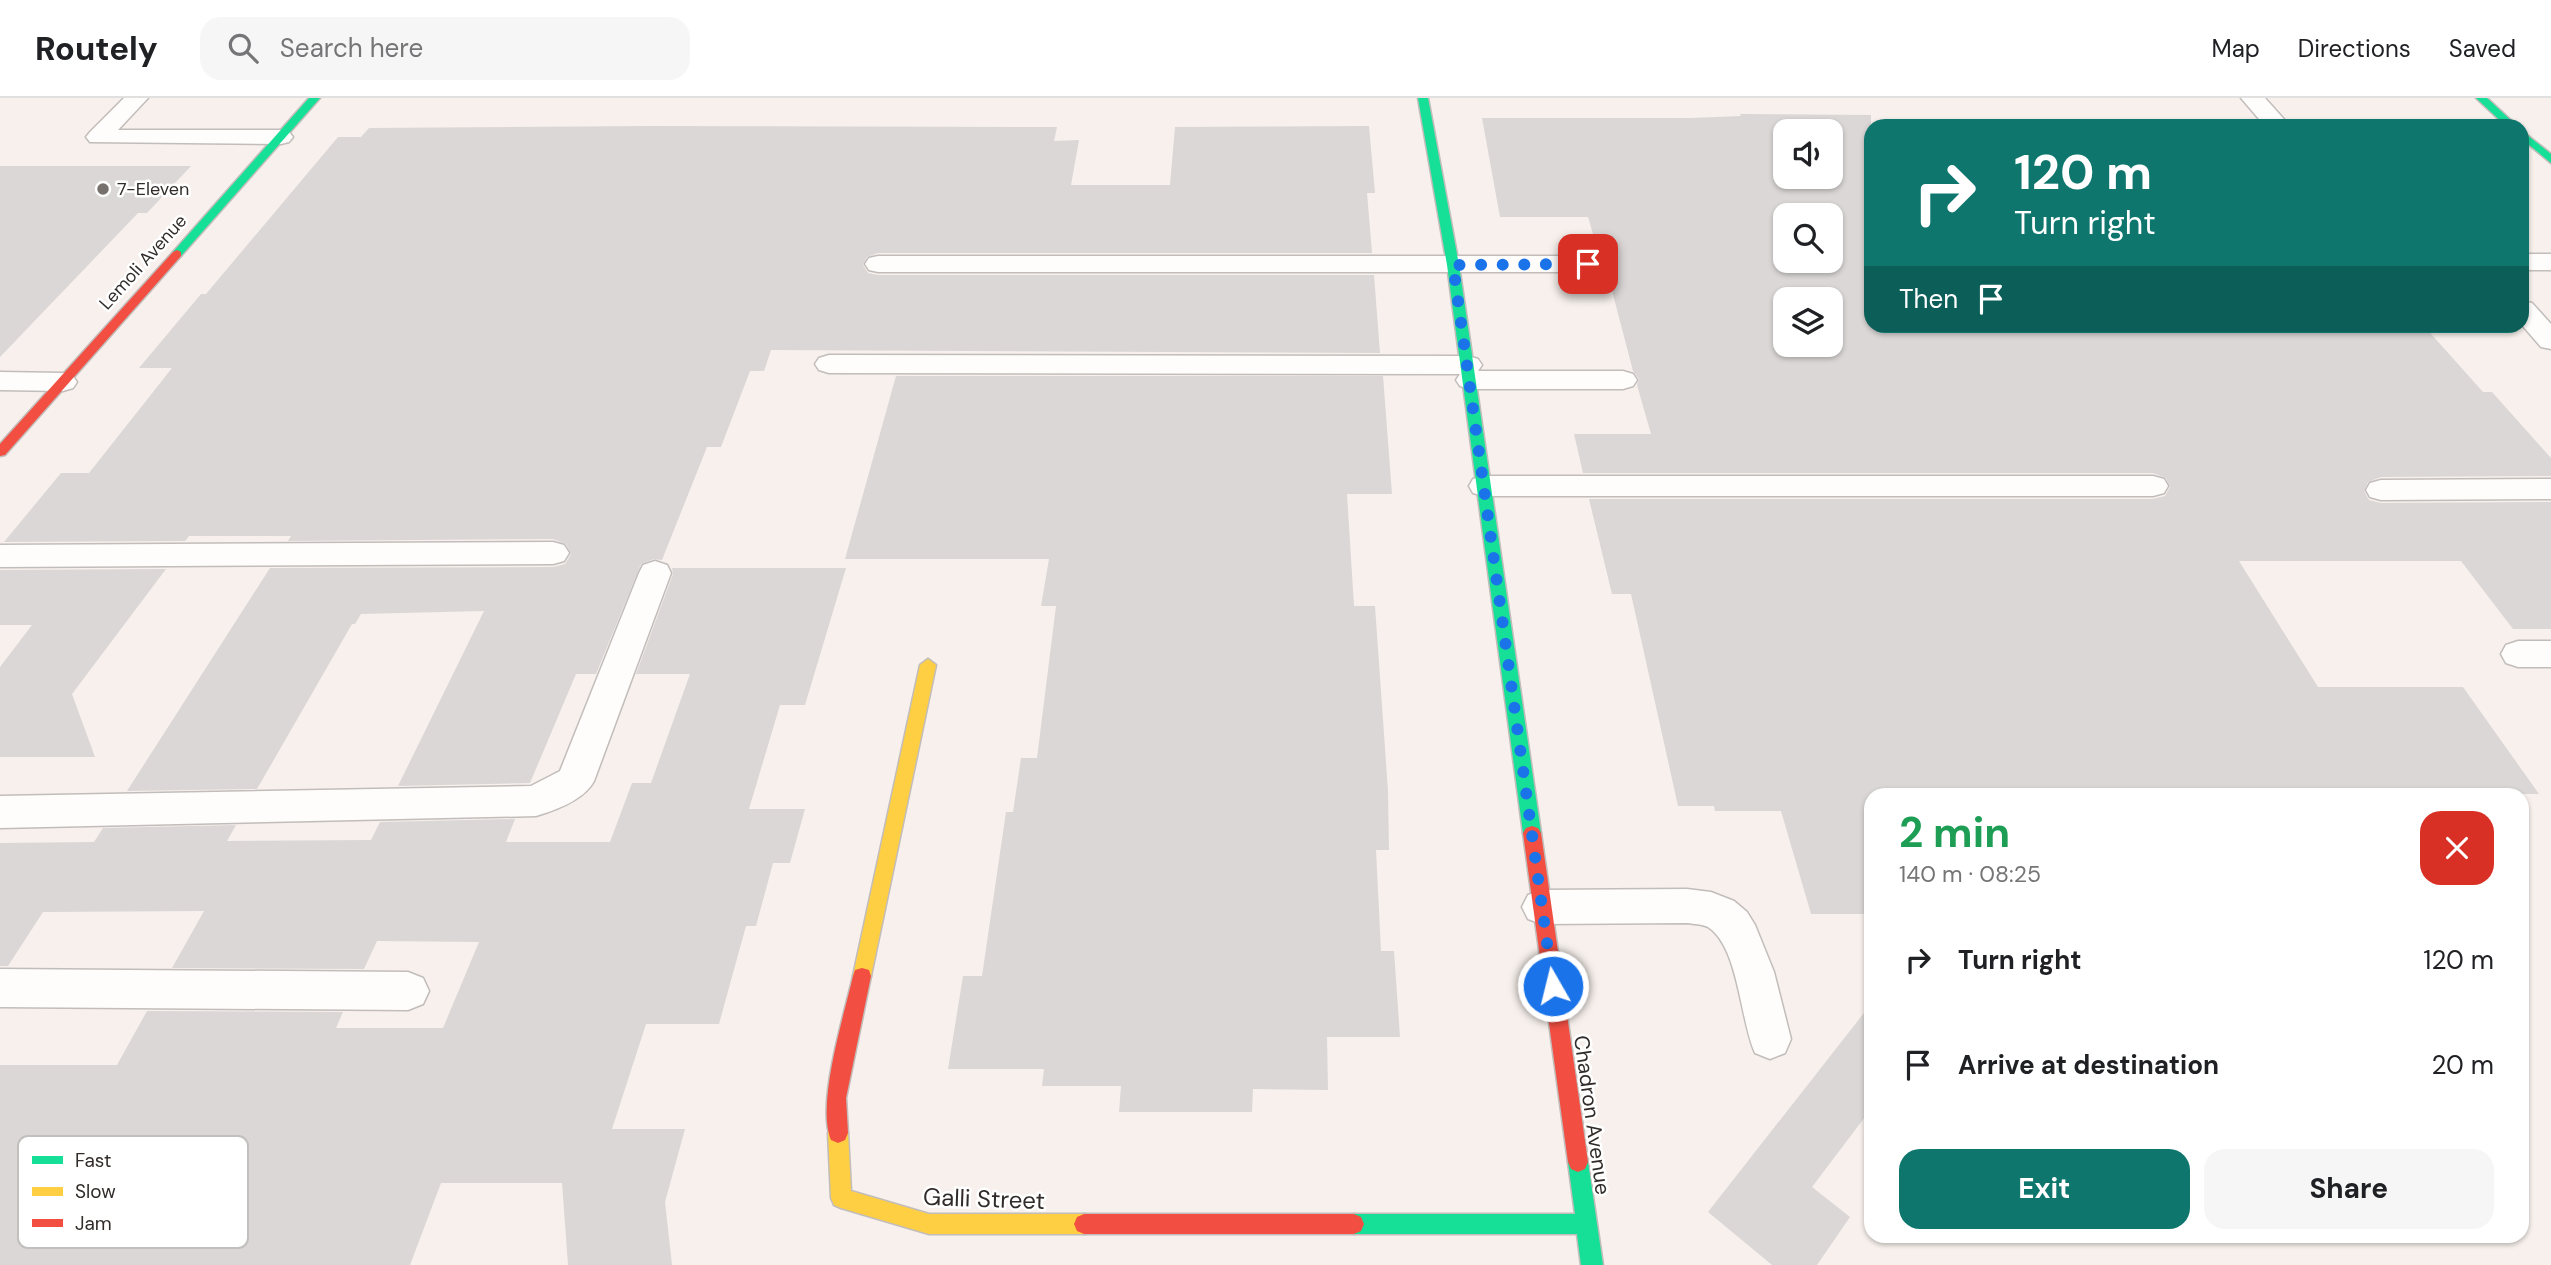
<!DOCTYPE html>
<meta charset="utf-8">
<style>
:root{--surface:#fff;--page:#f6f6f6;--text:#202124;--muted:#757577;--line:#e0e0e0;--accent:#0f766e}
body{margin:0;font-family:"DM Sans",sans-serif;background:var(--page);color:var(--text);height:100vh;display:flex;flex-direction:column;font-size:26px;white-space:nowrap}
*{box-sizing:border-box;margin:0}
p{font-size:23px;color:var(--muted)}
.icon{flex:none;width:38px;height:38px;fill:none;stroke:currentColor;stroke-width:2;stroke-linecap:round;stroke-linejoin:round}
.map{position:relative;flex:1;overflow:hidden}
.side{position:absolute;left:1864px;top:690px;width:665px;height:455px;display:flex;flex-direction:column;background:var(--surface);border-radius:21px;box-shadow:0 2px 5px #0004}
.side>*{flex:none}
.banner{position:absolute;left:1864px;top:21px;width:665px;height:214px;border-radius:21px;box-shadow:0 2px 5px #0004;background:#0f766e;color:#fff;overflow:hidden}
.fabs{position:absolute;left:1773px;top:21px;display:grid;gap:14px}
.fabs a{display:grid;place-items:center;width:70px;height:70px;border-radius:14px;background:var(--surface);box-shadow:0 2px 5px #0004;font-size:35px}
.pin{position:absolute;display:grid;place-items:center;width:60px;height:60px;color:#fff;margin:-30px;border-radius:14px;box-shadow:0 4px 10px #0006}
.me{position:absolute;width:77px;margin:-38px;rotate:352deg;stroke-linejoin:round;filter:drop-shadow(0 0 5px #0008)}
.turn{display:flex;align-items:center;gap:24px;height:147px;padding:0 35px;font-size:32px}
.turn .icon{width:91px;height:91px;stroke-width:2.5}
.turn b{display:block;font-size:49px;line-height:60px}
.then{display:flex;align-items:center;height:66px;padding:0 35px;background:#0003;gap:14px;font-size:26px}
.round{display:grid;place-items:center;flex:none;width:74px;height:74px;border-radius:21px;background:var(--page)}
.summary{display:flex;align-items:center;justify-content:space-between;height:119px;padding:0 35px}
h1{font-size:42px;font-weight:700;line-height:52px;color:#1e9e55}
.action{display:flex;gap:14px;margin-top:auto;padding:14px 35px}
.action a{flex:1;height:80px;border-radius:21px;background:var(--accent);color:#fff;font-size:28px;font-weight:700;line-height:80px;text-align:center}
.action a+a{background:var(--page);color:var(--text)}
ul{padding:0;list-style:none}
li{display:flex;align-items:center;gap:21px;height:105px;padding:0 35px}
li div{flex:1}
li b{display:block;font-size:26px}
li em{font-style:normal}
header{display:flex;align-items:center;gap:42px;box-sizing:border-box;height:98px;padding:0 35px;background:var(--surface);border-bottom:2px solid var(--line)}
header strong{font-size:33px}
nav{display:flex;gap:38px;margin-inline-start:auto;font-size:24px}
.search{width:490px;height:63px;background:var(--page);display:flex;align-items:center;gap:18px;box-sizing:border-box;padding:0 24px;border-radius:21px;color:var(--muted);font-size:26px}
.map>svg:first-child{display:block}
.building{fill:#dbd7d7;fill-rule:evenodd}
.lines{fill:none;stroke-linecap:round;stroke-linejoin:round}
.lane-casing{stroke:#c2bdba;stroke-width:3}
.fast-casing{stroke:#c2bdba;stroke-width:3}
.slow-casing{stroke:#c2bdba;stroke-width:3}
.jam-casing{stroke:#c2bdba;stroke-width:3}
.lane{fill:#fefdfc;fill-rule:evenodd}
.fast{fill:#16e098;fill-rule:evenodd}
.slow{fill:#ffcf43;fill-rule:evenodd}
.jam{fill:#f24e42;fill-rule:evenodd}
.route{stroke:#1a73e8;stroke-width:12;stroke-dasharray:0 21.6}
.poi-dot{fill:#76716d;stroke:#fff;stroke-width:2.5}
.labels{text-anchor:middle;stroke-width:5;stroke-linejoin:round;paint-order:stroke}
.far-poi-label{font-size:18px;fill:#312c29;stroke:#fff;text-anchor:start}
.far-street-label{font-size:18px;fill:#312c29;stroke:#fff}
.street-label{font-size:21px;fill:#312c29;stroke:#fff}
.near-street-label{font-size:24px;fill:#312c29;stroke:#fff}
.key{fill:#fff;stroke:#c1c0bf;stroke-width:2}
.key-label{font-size:19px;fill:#312c29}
</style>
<header>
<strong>Routely</strong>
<div class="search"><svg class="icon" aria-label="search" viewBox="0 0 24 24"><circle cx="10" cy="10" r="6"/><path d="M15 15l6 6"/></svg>Search here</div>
<nav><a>Map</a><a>Directions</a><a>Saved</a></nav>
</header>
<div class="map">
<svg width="2551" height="1167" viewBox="0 0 2551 1167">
<rect width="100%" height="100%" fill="#f7f0ec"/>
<g class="building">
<path d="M1740 16 1871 17V228H1991L1993 231 2133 230 2131 228H2424L2483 294H2492L2551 360V378L2381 379 2368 384 2364 393 2369 402 2381 405 2551 404V531H2513L2461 463H2239L2318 589H2463L2539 696H1871V816H1811L1781 713H1715L1714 708H1678L1631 496H1612L1589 401H2153L2165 398 2170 389 2166 380 2153 375H1583L1574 336H1651L1637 287 1639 281 1633 273 1604 162 1600 160 1588 119H1500L1482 20H1691L1741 18ZM1785 33H1830V79H1785ZM1785 117H1830V163H1785ZM1785 201H1830V247H1785Z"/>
<polygon points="651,28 1057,29 1054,43 1079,42 1071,87 1170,87 1175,29 1369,28 1375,95 1367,95 1372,155 878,155 867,159 863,167 868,175 878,177 1374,177 1380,255 771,252 764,273 750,273 721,349 707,349 662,462 654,461 641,466 596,576 576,576 530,685 398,688 484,513 361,516 355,526 352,526 257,691 127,693 270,470 553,469 565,466 571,456 566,446 553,441 288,443 291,438 189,438 185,443 4,444 61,375 89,375 172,270 139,270 201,196 206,196 338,39 361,39 369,30"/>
<polygon points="0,68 191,68 147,115 138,115 0,259"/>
<polygon points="896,278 1383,278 1392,396 1347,396 1354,508 1375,508 1388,693 1389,752 1376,752 1381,853 1394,853 1400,939 1327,939 1328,992 1253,991 1252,1014 1119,1014 1121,988 1042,988 1044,971 948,971 963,878 982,878 1006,714 1013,714 1021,660 1037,660 1056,508 1041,508 1049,461 845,461"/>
<polygon points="672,470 846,470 805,607 780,607 749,711 805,711 790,765 773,765 756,828 746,828 719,926 646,926 612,1031 685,1031 665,1104 672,1167 568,1167 562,1085 441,1085 410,1167 0,1167 0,967 117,967 147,913 343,914 336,930 443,930 479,844 377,843 364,871 172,870 204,813 43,814 8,868 0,868 0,745 94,744 103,730 236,727 227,743 371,742 380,724 515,721 506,744 610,744 632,685 651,685 690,576 636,576 673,476"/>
<polygon points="166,471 72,596 95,659 0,659 0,569 32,527 0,527 0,472"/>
<polygon points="1871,906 1871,1011 1812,1089 1850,1119 1817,1167 1772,1167 1708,1114"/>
</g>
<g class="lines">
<g class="lane-casing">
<g id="lane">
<polygon points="124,0 148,0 118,32 281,32 289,34 293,39 289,44 281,46 90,44 86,39 90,34"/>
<polygon points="2241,0 2265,0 2290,28 2265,28"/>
<rect x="2522" y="156" width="29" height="16"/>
<polygon points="878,158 1588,158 1597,160 1601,166 1597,172 1588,174 878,174 869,172 865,166 869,160"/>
<polygon points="2522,203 2532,205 2551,226 2551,251 2541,249 2522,227"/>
<polygon points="829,257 1468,258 1478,261 1482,267 1478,273 1623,273 1633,276 1637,282 1633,288 1623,291 1470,291 1460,288 1456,282 1460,276 829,275 819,272 815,266 819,260"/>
<polygon points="0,274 63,275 73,278 77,284 73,290 63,293 0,292"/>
<polygon points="1484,378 2153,378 2164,381 2168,388 2164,395 2153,398 1484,398 1473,395 1469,388 1473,381"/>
<polygon points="2551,381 2551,401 2381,402 2370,399 2366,392 2370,385 2381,382"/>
<polygon points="553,444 564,447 569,455 564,463 553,466 0,469 0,447"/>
<path d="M655 463 667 467 671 475 594 683C584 702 556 712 536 718L0 730V698L531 688 560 673 639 475 643 467Z"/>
<polygon points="2518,543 2551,543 2551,569 2518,569 2506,565 2501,556 2506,547"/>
<path d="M1687 791 1711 794 1734 803 1747 814 1755 827 1774 874 1791 941 1785 955 1770 961 1755 955C1740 922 1739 849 1708 829 1702 826 1694 826 1687 825L1542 826 1528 821 1522 809 1528 797 1542 792Z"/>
<polygon points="0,871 408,874 423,880 429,893 423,906 408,912 0,909"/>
</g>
</g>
<g class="fast-casing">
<g id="fast">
<polygon points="309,0 320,0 181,158 173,158 173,154"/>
<polygon points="1418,0 1428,0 1459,167 1541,735 1538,740 1532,742 1526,740 1523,735 1447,167"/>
<polygon points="2476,0 2487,0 2517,28 2506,28"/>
<polygon points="2522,33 2551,56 2551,65 2522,41"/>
<polygon points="1578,1054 1585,1057 1588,1064 1603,1167 1581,1167 1577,1136 1354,1136 1347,1133 1344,1126 1347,1119 1354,1116 1575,1116 1568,1064 1571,1057"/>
</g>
</g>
<g class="slow-casing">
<g id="slow">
<polygon points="928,561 936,567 871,878 869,884 862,886 855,884 853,878 920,567"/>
<polygon points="838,1025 845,1028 848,1035 851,1093 929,1116 1084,1116 1091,1119 1094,1126 1091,1133 1084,1136 929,1136 841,1110 834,1107 831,1100 828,1035 831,1028"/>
</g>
</g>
<g class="jam-casing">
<g id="jam">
<polygon points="177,152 181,154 181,158 5,357 0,358 0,346 173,154"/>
<polygon points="1532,728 1538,730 1541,735 1588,1064 1585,1071 1578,1074 1571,1071 1568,1064 1523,735 1526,730"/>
<path d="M862 870 869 872 871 878 846 1000 848 1035 845 1042 838 1045 831 1042C816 1006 844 918 853 878L855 872Z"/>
<polygon points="1084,1116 1354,1116 1361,1119 1364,1126 1361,1133 1354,1136 1084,1136 1077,1133 1074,1126 1077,1119"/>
</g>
</g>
<use href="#lane" class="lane"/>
<use href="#fast" class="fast"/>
<use href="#slow" class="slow"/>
<use href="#jam" class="jam"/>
</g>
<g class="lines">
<polyline class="route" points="1553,888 1453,167 1588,166"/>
</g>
<circle class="poi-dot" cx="103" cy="91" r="7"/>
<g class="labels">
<g class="far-poi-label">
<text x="117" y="97">7-Eleven</text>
</g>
<g class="far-street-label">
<text transform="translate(143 164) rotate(-48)" y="6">Lemoli Avenue</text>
</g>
<g class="street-label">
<text transform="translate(1592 1017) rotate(82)" y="7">Chadron Avenue</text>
</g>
<g class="near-street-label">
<text transform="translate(984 1101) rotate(2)" y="8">Galli Street</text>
</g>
</g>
<rect x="18" y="1038" width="230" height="112" rx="10" class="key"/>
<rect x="32" y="1058" width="31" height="8" fill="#16e098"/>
<rect x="32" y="1089" width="31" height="9" fill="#ffcf43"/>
<rect x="32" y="1121" width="31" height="8" fill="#f24e42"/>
<g class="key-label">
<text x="75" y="1069">Fast</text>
<text x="75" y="1100">Slow</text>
<text x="75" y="1132">Jam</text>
</g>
</svg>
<div class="fabs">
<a><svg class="icon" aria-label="sound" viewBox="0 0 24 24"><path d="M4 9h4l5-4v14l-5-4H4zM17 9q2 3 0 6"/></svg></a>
<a><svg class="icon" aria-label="search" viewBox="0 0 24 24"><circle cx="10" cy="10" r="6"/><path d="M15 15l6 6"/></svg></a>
<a><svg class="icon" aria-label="layers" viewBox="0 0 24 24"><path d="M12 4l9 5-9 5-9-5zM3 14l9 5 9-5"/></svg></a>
</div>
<div class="pin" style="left:1588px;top:166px;background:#d93025"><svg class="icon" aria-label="arrive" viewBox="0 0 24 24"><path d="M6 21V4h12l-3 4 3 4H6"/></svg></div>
<svg class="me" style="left:1553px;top:888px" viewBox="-20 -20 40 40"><circle r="17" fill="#1a73e8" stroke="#fff" stroke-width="3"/><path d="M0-11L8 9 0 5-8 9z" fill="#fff"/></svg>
<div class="banner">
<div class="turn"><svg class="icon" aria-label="right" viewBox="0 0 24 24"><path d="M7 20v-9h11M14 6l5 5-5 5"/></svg><div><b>120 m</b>Turn right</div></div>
<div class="then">Then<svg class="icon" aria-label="arrive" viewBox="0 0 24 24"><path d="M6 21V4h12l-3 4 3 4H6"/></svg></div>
</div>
<section class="side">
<div class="summary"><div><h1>2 min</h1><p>140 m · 08:25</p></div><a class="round" style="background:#d93025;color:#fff"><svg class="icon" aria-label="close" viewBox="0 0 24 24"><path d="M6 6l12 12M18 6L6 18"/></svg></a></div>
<ul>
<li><svg class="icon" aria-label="right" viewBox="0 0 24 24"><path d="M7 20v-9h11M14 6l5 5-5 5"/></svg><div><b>Turn right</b></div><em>120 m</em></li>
<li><svg class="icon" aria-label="arrive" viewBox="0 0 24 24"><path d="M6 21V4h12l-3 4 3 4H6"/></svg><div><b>Arrive at destination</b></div><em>20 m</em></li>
</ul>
<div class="action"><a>Exit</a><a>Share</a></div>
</section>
</div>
